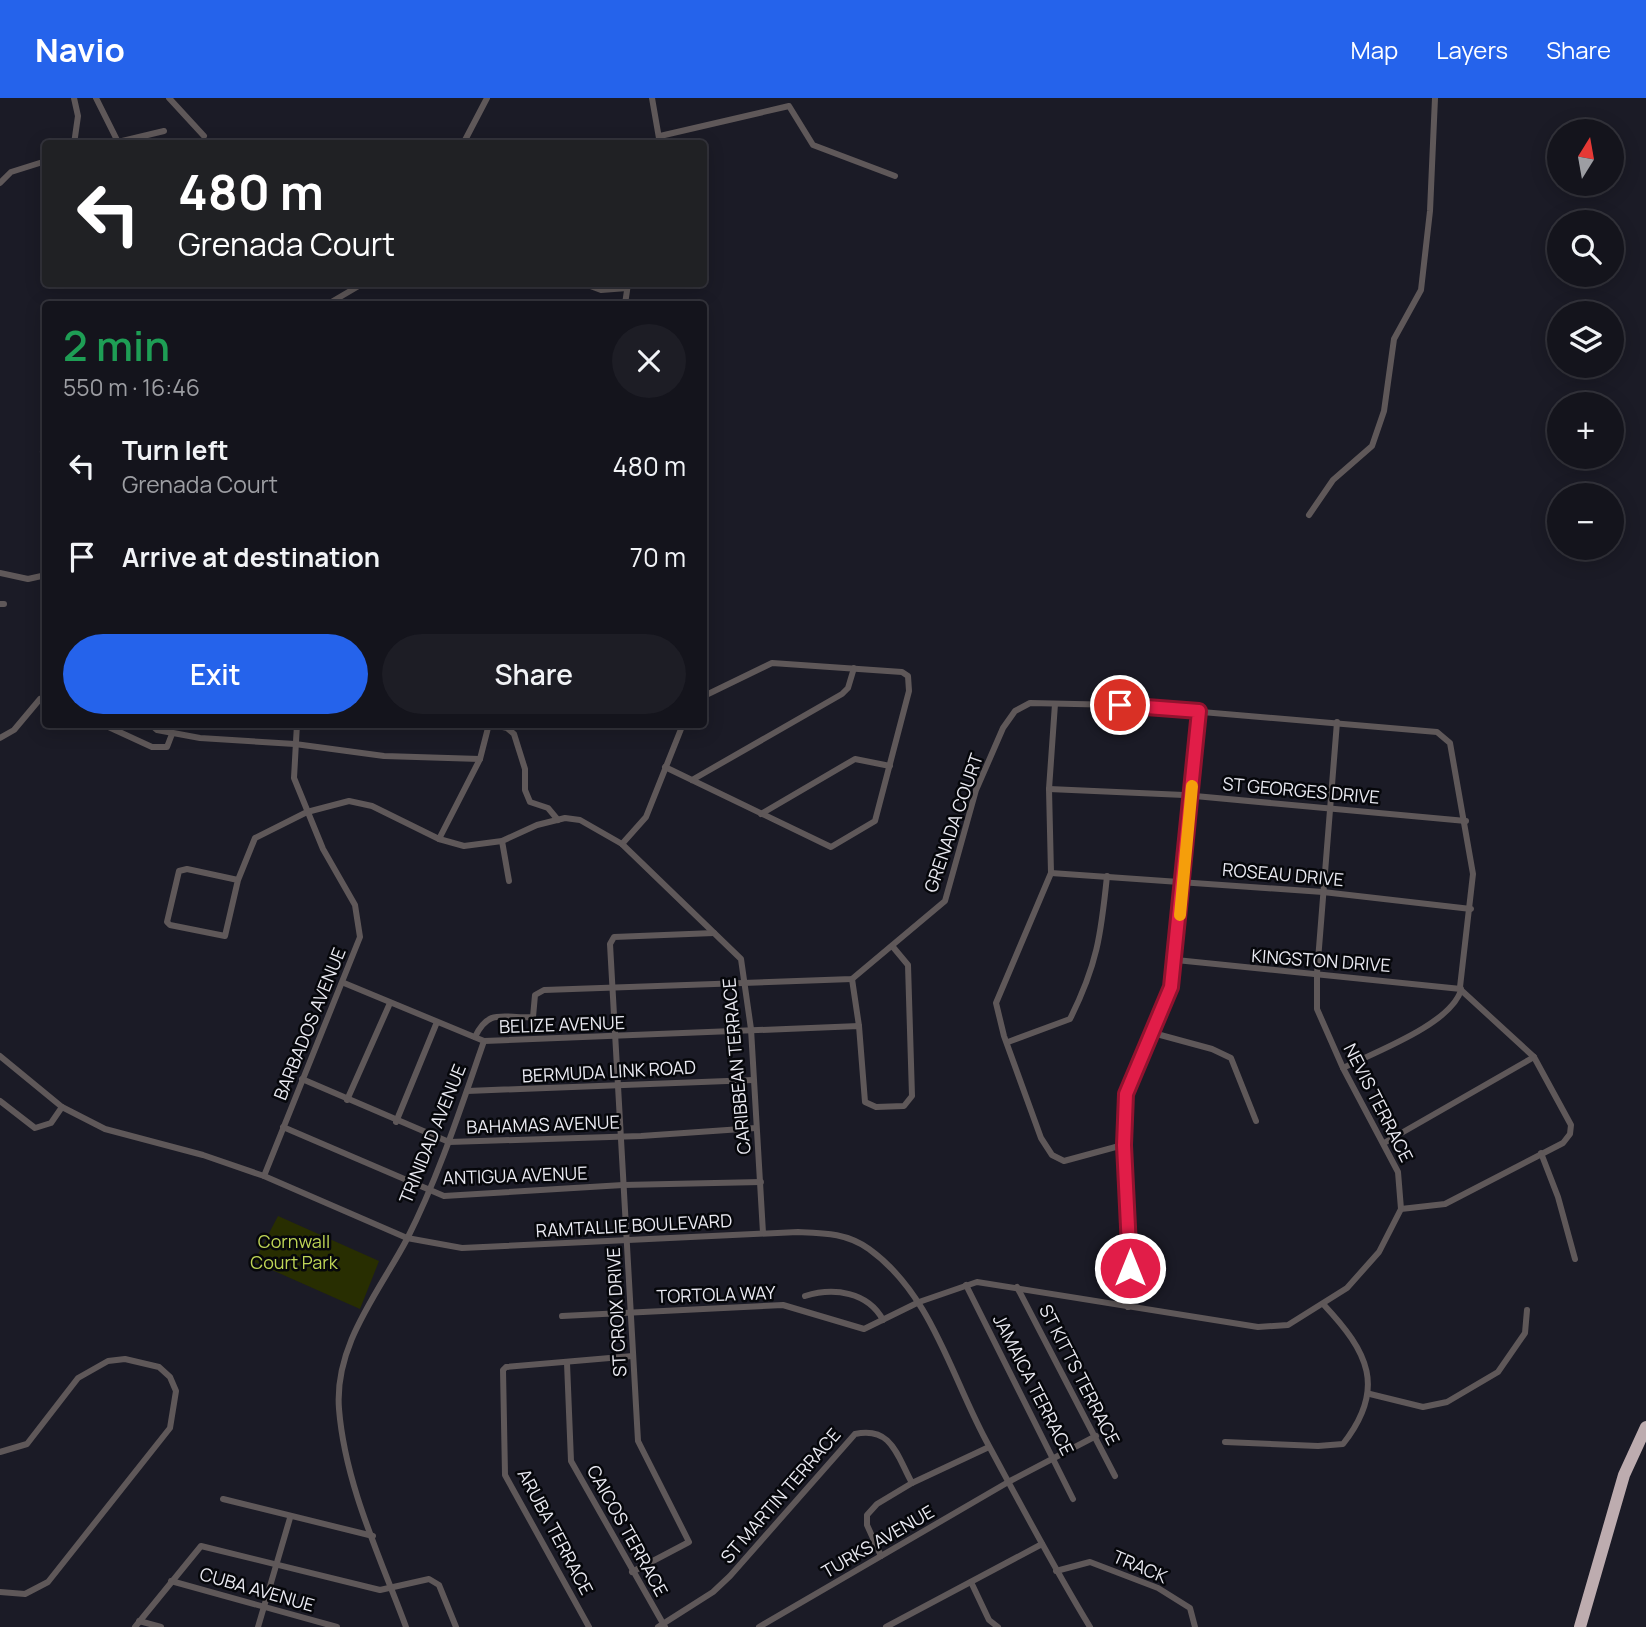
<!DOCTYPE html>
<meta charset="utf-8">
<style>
:root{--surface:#14141c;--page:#1d1d25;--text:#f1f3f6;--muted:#9d9ea3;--line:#33333b;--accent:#2563eb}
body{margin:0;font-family:Manrope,sans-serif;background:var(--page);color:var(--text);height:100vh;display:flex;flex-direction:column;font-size:26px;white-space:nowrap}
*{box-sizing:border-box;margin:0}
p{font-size:23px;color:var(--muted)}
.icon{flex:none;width:38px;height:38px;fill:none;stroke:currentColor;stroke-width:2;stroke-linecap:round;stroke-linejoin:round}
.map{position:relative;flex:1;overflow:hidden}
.side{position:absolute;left:42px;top:203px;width:665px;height:427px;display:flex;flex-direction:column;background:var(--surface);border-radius:7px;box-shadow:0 4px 18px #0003,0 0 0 2px var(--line)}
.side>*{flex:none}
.top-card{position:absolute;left:42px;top:42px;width:665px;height:147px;border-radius:7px;box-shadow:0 4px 18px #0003,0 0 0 2px var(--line);background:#202124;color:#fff;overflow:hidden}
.needle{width:46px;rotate:11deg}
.buttons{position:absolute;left:1547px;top:21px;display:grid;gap:14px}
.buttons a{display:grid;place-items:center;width:77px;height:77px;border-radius:50%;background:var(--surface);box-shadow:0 4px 18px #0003,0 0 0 2px var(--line);font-size:35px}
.pin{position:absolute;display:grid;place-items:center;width:60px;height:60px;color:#fff;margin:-30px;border:4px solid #fff;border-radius:50%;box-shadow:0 2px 7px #0007}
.me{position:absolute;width:77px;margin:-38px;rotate:0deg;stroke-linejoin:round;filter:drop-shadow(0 0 5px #0008)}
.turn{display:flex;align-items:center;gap:24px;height:147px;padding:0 21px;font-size:32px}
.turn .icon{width:91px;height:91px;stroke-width:2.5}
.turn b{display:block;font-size:49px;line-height:60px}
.round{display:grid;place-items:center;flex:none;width:74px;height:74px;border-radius:37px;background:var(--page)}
.head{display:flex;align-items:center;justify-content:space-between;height:119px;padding:0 21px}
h1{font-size:42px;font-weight:600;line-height:52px;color:#1e9e55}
.action{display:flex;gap:14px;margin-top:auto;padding:14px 21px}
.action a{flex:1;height:80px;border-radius:42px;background:var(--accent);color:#fff;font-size:28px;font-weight:600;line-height:80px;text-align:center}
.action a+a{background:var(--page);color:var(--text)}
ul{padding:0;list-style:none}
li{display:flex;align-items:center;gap:21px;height:91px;padding:0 21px}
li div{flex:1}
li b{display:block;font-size:26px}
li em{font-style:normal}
header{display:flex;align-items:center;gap:42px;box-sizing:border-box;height:98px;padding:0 35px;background:var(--accent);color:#fff}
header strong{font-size:33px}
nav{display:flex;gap:38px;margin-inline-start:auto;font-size:24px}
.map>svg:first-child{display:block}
.green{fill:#282e01}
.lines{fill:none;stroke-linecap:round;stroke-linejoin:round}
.street{stroke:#5f5859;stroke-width:6}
.highway{stroke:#bdacaf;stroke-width:12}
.route-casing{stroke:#92132f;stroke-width:18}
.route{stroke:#e11d48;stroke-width:12}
.slow{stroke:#f59e0b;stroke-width:12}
.labels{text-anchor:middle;stroke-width:5;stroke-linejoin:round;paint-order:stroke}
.street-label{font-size:18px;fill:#eaeaf2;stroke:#06070b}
.park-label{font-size:18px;fill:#bfd556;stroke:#06070b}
</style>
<header>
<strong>Navio</strong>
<nav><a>Map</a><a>Layers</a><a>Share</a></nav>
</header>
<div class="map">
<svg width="1646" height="1529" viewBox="0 0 1646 1529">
<rect width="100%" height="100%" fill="#1b1b26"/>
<polygon class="green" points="278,1118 379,1163 360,1211 254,1164"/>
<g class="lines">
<g class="street">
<polyline points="74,0 78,18 74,46"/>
<polyline points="96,0 118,44 164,33"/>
<polyline points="169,0 204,38"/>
<polyline points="652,0 660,46"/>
<polyline points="660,38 789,8 813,47 895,78"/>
<polyline points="463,46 487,0"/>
<polyline points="0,85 11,74 46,63"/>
<polyline points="585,186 601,192 627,190"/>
<polyline points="328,206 362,186"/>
<polyline points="625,206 628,186"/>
<polyline points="43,354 46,352"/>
<polyline points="1309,417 1333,382 1372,348 1384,313 1394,241 1421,192 1430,113 1435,0"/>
<polyline points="0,475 28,481 46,477"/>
<polyline points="0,506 4,506"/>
<polyline points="1055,606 1049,691 1051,775 996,905 1004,938 1041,1040 1052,1057 1064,1063 1123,1047"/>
<polyline points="102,626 152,649 167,649 172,636"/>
<polyline points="150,626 157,632 200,640 295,646 384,658 480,661"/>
<polyline points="490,626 507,630 514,636 525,671 525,692 530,704 548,710 558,722"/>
<polyline points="0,640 14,632 40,601 46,606"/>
<polyline points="665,669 831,749 875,723 909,593 908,578 902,574 772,565 704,598"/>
<polyline points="692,682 842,596 848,590 854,570"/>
<polyline points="1049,691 1184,697 1466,723"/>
<polyline points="761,716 855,661 890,668"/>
<polyline points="439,741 480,661 489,626"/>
<polyline points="502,743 509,783"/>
<polyline points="622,746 646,719 683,626"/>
<polyline points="1051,775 1323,794 1471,811"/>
<polyline points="238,782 187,771 179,773 167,824 170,827 225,838 238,782 255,740 307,714 349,703 372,708 439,741 464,748 502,743 537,727 565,720 580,722 622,746 741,861 751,931 763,1135"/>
<polyline points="1176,862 1461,891"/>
<polyline points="852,881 859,928"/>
<polyline points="344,885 484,943 859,928 865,1004 876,1009 904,1008 912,998 908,867 893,849"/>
<polyline points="1153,935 1212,951 1231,960 1256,1023"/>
<path d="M475 939C489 909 504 921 533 919L535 897 544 892 852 881 945 803 976 692 990 660 1003 630 1015 613 1030 605 1120 607 1437 634 1450 645 1473 776 1460 889"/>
<path d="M1008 944 1070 921C1097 867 1101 837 1107 778"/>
<path d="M0 958 62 1009 105 1031 203 1057 264 1078 407 1140 462 1150 798 1134C824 1135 847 1135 869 1151 933 1197 952 1282 989 1348 1022 1409 1054 1470 1090 1529"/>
<path d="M1343 970C1375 954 1451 926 1461 892L1534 959 1571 1027 1570 1036 1563 1045 1445 1106 1401 1111"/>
<polyline points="302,981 449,1044 641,1038 756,1030"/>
<polyline points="467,993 753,982"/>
<polyline points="347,1002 390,905"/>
<polyline points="0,1003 35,1030 51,1025 62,1009"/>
<polyline points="396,1024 437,924"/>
<polyline points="283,1029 444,1098 623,1087 761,1084"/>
<polyline points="1384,1045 1534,959"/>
<polyline points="1541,1055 1558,1099 1575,1161"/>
<polyline points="264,1078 360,839 355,807 323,751 294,680 297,626"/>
<polyline points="966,1187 1073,1401"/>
<polyline points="1017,1189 1115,1378"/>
<path d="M805 1198C834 1189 868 1194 883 1222"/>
<polyline points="1128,1209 1131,1150 1123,1047 1126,996 1171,889 1199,613"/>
<polyline points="562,1218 783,1207 864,1231 919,1204 977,1184 1258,1229 1288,1227 1347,1190 1379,1154 1401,1111 1398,1074 1343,970 1317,911 1317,875 1337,624"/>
<polyline points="567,1265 571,1363 665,1529"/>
<polyline points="1370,1296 1423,1309 1447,1304 1498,1274 1525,1235 1527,1212"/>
<path d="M1225 1344 1318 1348 1343 1346C1387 1290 1368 1254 1324 1207"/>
<polyline points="0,1354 27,1346 78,1280 108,1263 125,1261 159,1269 170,1279 176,1293 170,1330 48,1484 25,1496 0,1494"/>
<polyline points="223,1401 373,1438"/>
<polyline points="881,1458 867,1427 867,1417 877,1406 912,1385"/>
<polyline points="1056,1473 1090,1464 1158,1490 1190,1510 1195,1529"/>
<polyline points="632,1474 689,1444 638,1343 610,846 614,839 714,835"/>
<polyline points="171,1483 337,1529"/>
<polyline points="971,1484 989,1522 998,1529"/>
<polyline points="139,1523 161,1529"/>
<polyline points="135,1529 201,1448 380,1492 429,1481 439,1487 456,1529"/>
<polyline points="258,1529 290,1420"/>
<path d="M406 1529C380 1459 345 1386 339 1311 334 1247 379 1194 407 1141 439 1078 461 1009 484 943"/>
<polyline points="589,1529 505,1377 503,1272 506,1269 633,1258"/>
<path d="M658 1529 713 1494 730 1478 855 1336C892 1328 897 1358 912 1385L989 1349"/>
<polyline points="759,1529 1010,1383 1096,1338"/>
<polyline points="886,1529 1042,1446"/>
</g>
<polyline class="highway" points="1580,1529 1624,1377 1646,1329"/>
</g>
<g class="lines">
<g class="route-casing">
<polyline id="route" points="1120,607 1199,613 1171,889 1126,996 1124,1047 1130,1170"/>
</g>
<use href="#route" class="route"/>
<polyline class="slow" points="1180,817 1192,688"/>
</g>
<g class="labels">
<g class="street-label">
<text transform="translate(1301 693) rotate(5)" y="6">ST GEORGES DRIVE</text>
<text transform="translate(954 725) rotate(-71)" y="6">GRENADA COURT</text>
<text transform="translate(1283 777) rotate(5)" y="6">ROSEAU DRIVE</text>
<text transform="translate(1321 863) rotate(4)" y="6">KINGSTON DRIVE</text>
<text transform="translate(310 926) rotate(-68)" y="6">BARBADOS AVENUE</text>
<text transform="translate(562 927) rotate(-2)" y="6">BELIZE AVENUE</text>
<text transform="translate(737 968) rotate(-95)" y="6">CARIBBEAN TERRACE</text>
<text transform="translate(609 974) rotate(-3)" y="6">BERMUDA LINK ROAD</text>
<text transform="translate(1378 1005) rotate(63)" y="6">NEVIS TERRACE</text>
<text transform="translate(543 1027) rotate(-2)" y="6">BAHAMAS AVENUE</text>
<text transform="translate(433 1036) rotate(-68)" y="6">TRINIDAD AVENUE</text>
<text transform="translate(515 1078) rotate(-2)" y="6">ANTIGUA AVENUE</text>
<text transform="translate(634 1128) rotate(-3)" y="6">RAMTALLIE BOULEVARD</text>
<text transform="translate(716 1197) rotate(-2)" y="6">TORTOLA WAY</text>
<text transform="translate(617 1214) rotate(-93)" y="6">ST CROIX DRIVE</text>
<text transform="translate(1079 1277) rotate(63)" y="6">ST KITTS TERRACE</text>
<text transform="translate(1033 1287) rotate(63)" y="6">JAMAICA TERRACE</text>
<text transform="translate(781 1398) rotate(-49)" y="6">ST MARTIN TERRACE</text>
<text transform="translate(627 1433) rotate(61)" y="6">CAICOS TERRACE</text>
<text transform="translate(555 1434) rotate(62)" y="6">ARUBA TERRACE</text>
<text transform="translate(878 1444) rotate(-30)" y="6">TURKS AVENUE</text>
<text transform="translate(1140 1469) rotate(23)" y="6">TRACK</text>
<text transform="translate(257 1492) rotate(16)" y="6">CUBA AVENUE</text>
</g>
<g class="park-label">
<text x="294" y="1150">Cornwall<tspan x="294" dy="21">Court Park</tspan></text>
</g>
</g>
</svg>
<div class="buttons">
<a><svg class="needle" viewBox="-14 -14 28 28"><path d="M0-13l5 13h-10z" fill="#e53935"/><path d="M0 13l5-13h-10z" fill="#9d9ea3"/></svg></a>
<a><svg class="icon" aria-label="search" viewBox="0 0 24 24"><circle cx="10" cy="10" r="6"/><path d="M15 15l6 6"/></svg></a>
<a><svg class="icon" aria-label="layers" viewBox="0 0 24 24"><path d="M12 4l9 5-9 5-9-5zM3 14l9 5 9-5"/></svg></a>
<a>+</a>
<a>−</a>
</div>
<div class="pin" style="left:1120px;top:607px;background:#d93025"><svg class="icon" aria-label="arrive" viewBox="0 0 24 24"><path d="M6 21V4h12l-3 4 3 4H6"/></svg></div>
<svg class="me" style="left:1130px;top:1170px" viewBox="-20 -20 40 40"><circle r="17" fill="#e11d48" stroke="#fff" stroke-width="3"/><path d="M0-11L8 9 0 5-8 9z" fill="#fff"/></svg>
<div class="top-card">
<div class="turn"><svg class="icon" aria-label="left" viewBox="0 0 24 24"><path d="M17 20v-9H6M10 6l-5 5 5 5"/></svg><div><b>480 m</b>Grenada Court</div></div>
</div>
<section class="side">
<div class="head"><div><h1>2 min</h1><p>550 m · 16:46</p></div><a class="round"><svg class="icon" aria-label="close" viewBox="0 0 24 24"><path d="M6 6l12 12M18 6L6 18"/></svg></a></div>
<ul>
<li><svg class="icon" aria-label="left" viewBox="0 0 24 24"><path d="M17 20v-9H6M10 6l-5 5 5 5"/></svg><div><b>Turn left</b><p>Grenada Court</p></div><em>480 m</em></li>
<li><svg class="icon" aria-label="arrive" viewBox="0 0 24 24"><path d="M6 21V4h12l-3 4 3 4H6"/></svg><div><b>Arrive at destination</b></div><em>70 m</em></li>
</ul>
<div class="action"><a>Exit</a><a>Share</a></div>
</section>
</div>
